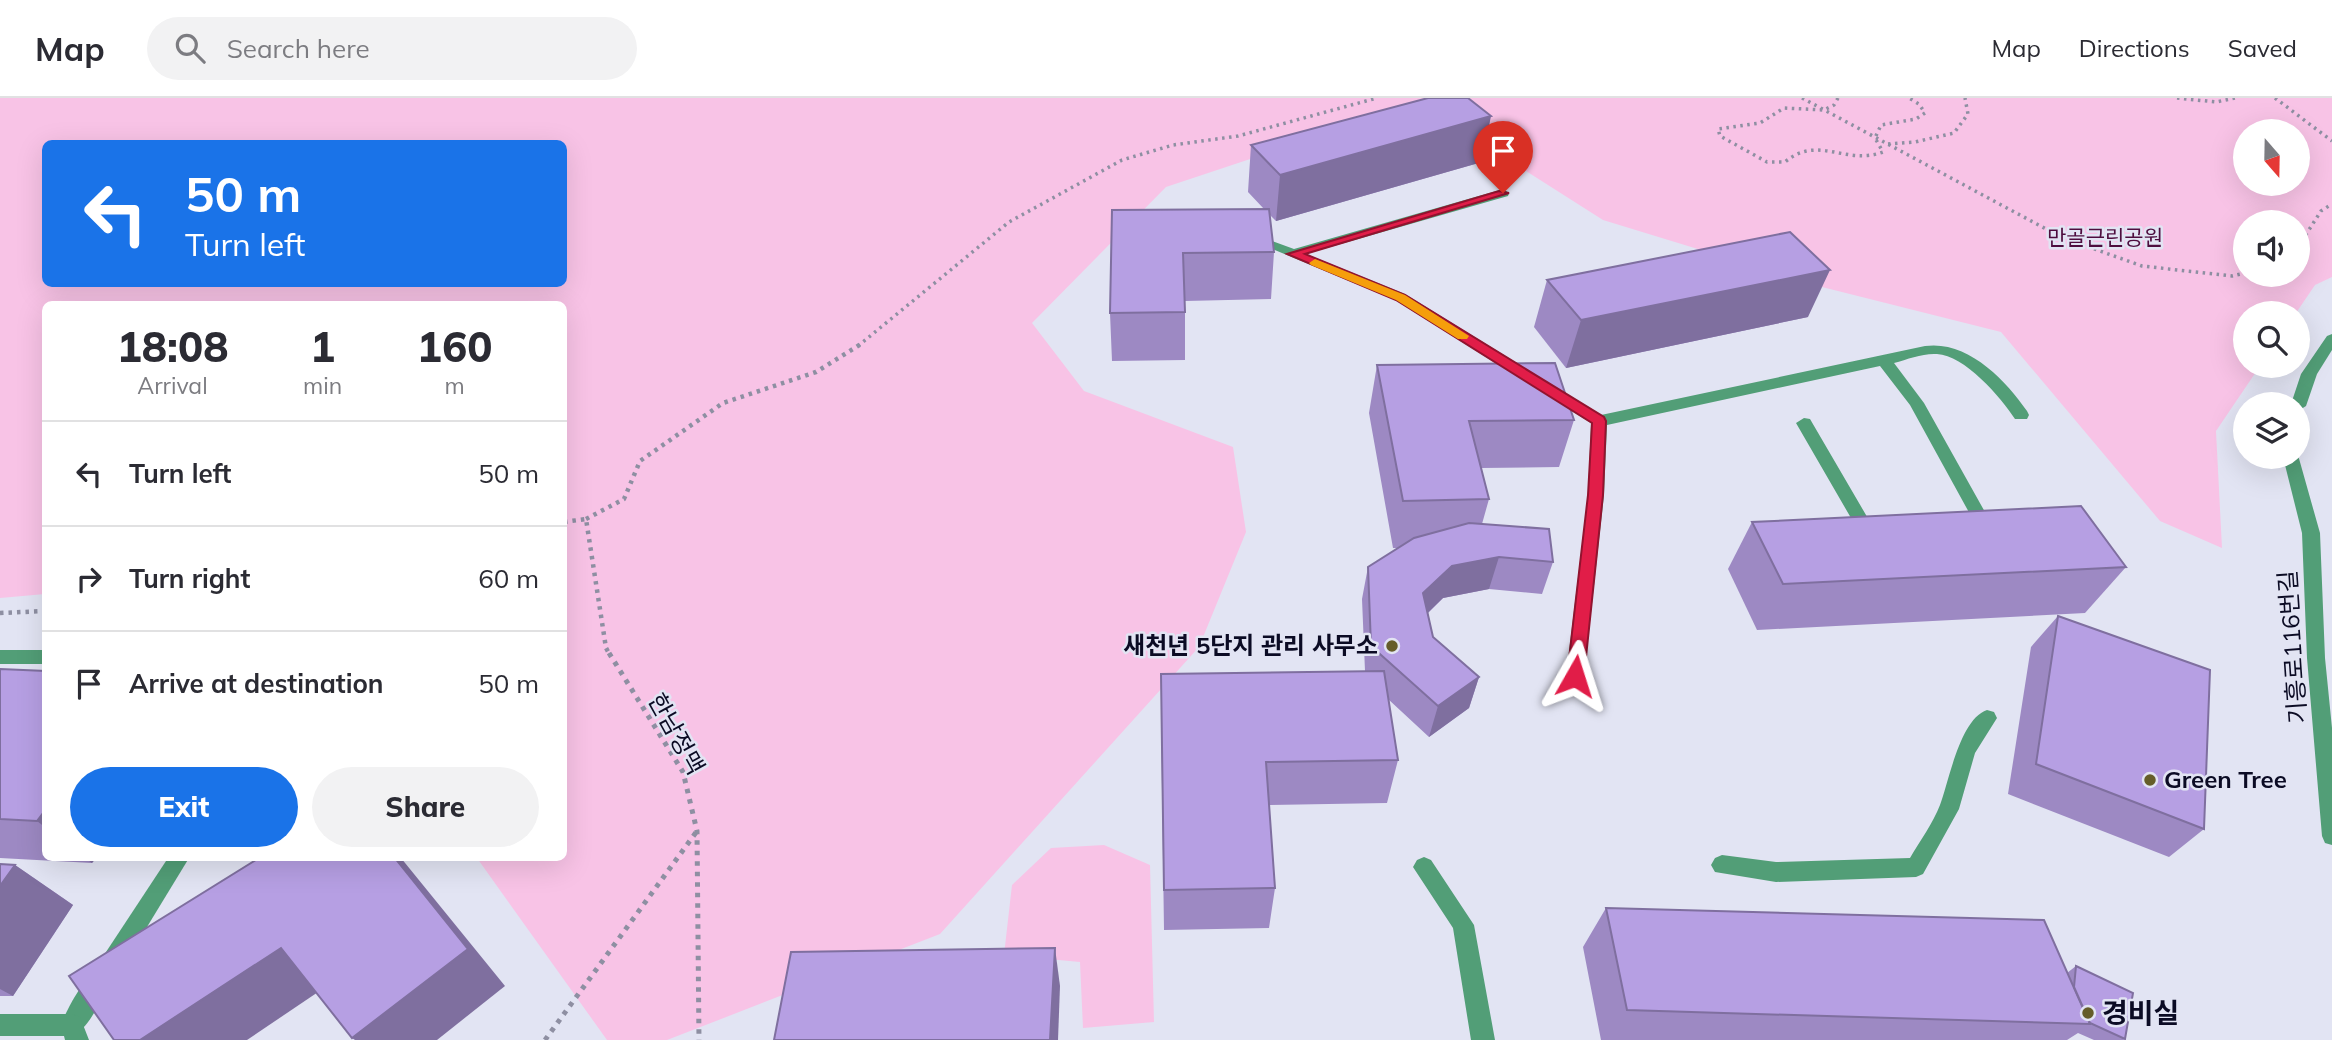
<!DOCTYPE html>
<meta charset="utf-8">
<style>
:root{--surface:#fff;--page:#f2f2f3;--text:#2b2b33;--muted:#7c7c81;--line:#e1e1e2;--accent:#1a73e8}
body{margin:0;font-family:Mulish,"Noto Sans KR",sans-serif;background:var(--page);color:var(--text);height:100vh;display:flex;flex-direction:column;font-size:26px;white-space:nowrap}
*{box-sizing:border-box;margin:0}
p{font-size:23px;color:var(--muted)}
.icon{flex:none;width:38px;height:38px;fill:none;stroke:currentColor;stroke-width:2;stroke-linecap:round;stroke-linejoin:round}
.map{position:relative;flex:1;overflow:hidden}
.panel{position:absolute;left:42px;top:203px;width:525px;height:560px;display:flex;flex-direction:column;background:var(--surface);border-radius:10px;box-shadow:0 7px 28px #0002}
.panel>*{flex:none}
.guide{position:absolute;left:42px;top:42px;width:525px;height:147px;border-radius:10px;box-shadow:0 7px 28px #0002;background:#1a73e8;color:#fff;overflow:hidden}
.needle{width:46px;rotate:160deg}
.buttons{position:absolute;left:2233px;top:21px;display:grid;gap:14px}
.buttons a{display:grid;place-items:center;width:77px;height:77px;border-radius:50%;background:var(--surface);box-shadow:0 7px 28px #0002;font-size:35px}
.pin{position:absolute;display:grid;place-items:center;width:60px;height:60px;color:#fff;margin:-72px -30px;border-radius:50% 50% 50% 0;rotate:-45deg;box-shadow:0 0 7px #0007}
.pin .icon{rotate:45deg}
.me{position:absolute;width:77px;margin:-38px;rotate:6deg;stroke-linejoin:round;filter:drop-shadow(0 0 5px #0008)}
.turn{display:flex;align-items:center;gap:24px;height:147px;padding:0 28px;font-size:32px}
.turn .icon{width:91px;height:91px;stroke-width:2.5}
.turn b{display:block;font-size:49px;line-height:60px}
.eta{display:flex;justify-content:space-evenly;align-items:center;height:119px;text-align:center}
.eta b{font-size:42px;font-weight:800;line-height:49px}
.button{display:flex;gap:14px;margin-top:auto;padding:14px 28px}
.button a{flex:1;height:80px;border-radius:42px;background:var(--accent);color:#fff;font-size:28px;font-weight:800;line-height:80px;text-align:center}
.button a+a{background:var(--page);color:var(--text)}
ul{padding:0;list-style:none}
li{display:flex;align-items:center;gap:21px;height:105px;padding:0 28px;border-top:2px solid var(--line)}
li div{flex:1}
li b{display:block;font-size:26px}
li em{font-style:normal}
header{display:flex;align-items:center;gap:42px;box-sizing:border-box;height:98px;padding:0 35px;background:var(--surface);border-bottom:2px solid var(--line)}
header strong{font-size:33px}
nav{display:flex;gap:38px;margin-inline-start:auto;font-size:24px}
.search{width:490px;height:63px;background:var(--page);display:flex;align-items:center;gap:18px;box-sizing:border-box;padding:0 24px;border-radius:38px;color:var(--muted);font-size:26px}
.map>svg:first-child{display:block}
.green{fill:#f8c3e6;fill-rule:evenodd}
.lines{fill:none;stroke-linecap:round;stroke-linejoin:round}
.path-far2{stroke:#8e8fa2;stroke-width:3.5;stroke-dasharray:2.5 4.5;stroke-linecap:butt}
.path-far1{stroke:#8e8fa2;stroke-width:4.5;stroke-dasharray:3.5 5;stroke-linecap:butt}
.path{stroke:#8e8fa2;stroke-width:5;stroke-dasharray:4.5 6;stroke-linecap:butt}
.pedestrian{fill:#529e77;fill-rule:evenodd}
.minor{fill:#529e77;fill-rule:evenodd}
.tertiary{fill:#529e77;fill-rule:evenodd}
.wall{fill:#9d89c3}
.shaded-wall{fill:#7f6f9f}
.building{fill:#b69fe3;stroke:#7f6f9f;stroke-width:2}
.route{fill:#e11d48;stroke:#92132f;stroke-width:2}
.slow{fill:#f59e0b}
.poi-dot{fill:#655d29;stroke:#e2e4f3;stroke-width:2.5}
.labels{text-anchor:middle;stroke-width:5;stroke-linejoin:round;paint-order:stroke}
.far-park-label{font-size:21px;fill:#4e0d3f;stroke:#e2e4f3}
.poi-label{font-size:24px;font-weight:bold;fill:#0b0b24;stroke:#e2e4f3;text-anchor:end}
.street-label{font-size:24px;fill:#0b0b24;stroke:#e2e4f3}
.near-poi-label{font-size:28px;font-weight:bold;fill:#0b0b24;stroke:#e2e4f3;text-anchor:start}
</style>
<header>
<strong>Map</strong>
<div class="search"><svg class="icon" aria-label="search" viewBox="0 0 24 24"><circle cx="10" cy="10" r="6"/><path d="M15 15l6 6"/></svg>Search here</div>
<nav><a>Map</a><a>Directions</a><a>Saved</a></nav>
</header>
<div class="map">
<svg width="2332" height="942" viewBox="0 0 2332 942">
<rect width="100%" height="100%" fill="#e2e4f3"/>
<g class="green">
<path d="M0 0H2332V179L2315 187 2296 215H2245V268H2260L2216 333 2222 450 2160 423 2001 234 1822 189 1603 122 1419 5 1166 89 1032 225 1084 293 1233 349 1246 434 1199 549 940 836 667 942H607L477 760H564V206H46L45 496 0 500ZM2245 33H2298V86H2245ZM46 46H564V186H46ZM2245 124H2298V177H2245Z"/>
<polygon points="1104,747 1150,767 1154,924 1083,930 1080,864 1004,857 1012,787 1051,750"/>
</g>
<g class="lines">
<g class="path-far2">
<polyline points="1802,0 2061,139 2142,168 2232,178 2245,175"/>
<path d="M1838 0 1834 7 1824 12 1784 10 1760 25 1718 31 1720 38 1767 64H1785C1818 36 1846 68 1883 54L1875 40 1881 27 1916 21 1925 15 1919 6 1909 0"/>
<polyline points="2177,0 2216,4 2235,0"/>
<polyline points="2275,0 2332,43"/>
<polyline points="1888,46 1915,44 1954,35 1968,16 1965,0"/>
<polyline points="2298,149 2321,113 2332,106"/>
<polyline points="858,248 1009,124 1122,62 1173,47 1238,38 1377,0"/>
</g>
<g class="path-far1">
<polyline points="586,421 624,401 640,363 723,305 816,274 861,246"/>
<polyline points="564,424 586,421 606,550 610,557"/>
<polyline points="0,515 46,513"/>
</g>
<g class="path">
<polyline points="609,555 683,674 697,733 699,942"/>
<polyline points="545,942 697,733"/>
</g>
<g class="pedestrian">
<rect x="0" y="552" width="46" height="14"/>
<polygon points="168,760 189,760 122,870 114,873 106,870 103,862 106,854"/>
<path d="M98 874 106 877 109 885C102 901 88 932 72 938L64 935 61 927C67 911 82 881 98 874Z"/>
</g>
<g class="minor">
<path d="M1503 91 1509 95 1508 98 1306 156 1405 196 1601 317 1925 248C1967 242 2005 281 2027 313L2029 317 2027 321H2015C2001 299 1964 257 1937 256 1923 255 1908 261 1894 265L1924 305 1990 423 1988 427 1964 428 1962 424 1964 420 1971 418 1910 307 1880 268 1607 327 1604 397 1584 578 1582 583 1575 586 1568 583 1566 578 1588 397 1591 325 1395 202 1246 140 1253 136 1294 151Z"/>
<polygon points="1804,320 1810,321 1873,429 1879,431 1882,435 1879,439 1862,439 1796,325"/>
<path d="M1987 612 1994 614 1997 620 1975 655 1959 711 1923 776 1916 779 1776 784 1715 774 1711 767 1715 760 1722 757 1776 764 1910 760C1920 743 1933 725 1940 707 1949 683 1960 621 1987 612Z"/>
<polygon points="1424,759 1431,762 1474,827 1495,942 1471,942 1453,830 1413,769 1417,762"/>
<polygon points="0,916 72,916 80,919 89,942 65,942 64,938 0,938"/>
</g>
<g class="tertiary">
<polygon points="2332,236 2332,252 2317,276 2306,308 2298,313 2298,306 2291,306 2301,276 2327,238"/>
<polygon points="2298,357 2320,435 2325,560 2332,630 2332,747 2325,745 2322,738 2307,560 2302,435 2283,359"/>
</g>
</g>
<g class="wall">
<polygon points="1251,47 1482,64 1276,123 1270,117 1274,154 1271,201 1185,203 1185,262 1112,263 1110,215 1112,112 1264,111 1248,94"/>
<polygon points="1547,182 1808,219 1566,270 1534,229"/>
<polygon points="1377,267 1574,322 1559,369 1481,370 1489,401 1482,426 1553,464 1542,496 1489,491 1443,500 1428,515 1433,539 1479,579 1469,610 1429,639 1388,601 1398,662 1387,705 1269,707 1275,790 1269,830 1164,832 1161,621 1365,573 1362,501 1368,469 1399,450 1393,450 1369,315"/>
<polygon points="1752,424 2126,469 2085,515 1757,532 1728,471"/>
<polygon points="2058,518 2204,731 2169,759 2008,696 2031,549"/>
<polygon points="0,571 46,573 46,760 96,760 92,765 0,760"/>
<polygon points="0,766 15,767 73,807 13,898 0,898"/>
<polygon points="1606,810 2067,875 2076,868 2125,941 2123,942 2094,942 2078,935 2067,942 1601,942 1583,849"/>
</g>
<g class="shaded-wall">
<polygon points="1491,18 1482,64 1276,123 1280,77"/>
<polygon points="1830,172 1808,219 1566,270 1581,222"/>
<polygon points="1499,459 1489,491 1443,500 1416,526 1423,495 1452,468"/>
<polygon points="1479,579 1469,610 1429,639 1438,608"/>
<polygon points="46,711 46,730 37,723"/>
<polygon points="85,760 96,760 92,765"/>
<polygon points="395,760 401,760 505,888 437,942 355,942 352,940"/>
<polygon points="15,767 73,807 13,898 0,891 0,788"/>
<polygon points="281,850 327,888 247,942 140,942"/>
<polygon points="1055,850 1060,888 1058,942 1050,942"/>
</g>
<g class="building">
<polygon points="1428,0 1468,0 1491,18 1280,77 1251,47"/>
<polygon points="1269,111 1274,154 1183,155 1185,214 1110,215 1112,112"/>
<polygon points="1790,134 1830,172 1581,222 1547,182"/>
<polygon points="1555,265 1574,322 1469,323 1489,401 1403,403 1377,267"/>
<polygon points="2081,408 2126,469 1783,486 1752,424"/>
<polygon points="1469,425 1549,431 1553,464 1499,459 1452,468 1423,495 1433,539 1479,579 1438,608 1371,548 1368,469 1414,440"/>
<polygon points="2058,518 2210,572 2204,731 2036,666"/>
<polygon points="0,571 46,573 46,711 37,723 0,721"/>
<polygon points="1384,573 1398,662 1266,664 1275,790 1164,792 1161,576"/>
<polygon points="259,760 395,760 468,851 352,940 281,850 140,942 114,942 69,878"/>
<polygon points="0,766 15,767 0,788"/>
<polygon points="1606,810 2044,822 2090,926 1627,912"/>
<polygon points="1055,850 1050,942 774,942 791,854"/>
<polygon points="2076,868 2133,895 2125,941 2090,925 2074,889"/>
</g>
<polygon class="route" points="1499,93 1509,95 1305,156 1405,197 1604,319 1606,323 1603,397 1584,578 1581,583 1569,583 1567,578 1588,397 1592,325 1396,202 1287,156"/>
<polygon class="slow" points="1315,161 1405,197 1469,238 1467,241 1458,241 1396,202 1311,167 1309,165"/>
<g class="poi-dot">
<circle cx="1392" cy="548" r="7"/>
<circle cx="2150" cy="682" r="7"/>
<circle cx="2088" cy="915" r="7"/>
</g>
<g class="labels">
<g class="far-park-label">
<text x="2105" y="147">만골근린공원</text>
</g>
<g class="poi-label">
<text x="1378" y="556">새천년 5단지 관리 사무소</text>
<text x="2164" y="690" text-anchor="start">Green Tree</text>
</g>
<g class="street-label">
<text transform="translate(2293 549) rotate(-94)" y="8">기흥로116번길</text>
<text transform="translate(676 636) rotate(61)" y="8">한남정맥</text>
</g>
<g class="near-poi-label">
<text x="2102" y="925">경비실</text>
</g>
</g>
</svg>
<div class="buttons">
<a><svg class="needle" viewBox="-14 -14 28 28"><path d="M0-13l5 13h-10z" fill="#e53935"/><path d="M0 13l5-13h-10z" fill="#7c7c81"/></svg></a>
<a><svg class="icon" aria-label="sound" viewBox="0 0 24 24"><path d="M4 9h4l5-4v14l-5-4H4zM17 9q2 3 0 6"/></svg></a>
<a><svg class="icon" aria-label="search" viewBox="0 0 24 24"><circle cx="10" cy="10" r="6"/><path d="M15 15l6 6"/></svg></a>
<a><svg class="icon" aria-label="layers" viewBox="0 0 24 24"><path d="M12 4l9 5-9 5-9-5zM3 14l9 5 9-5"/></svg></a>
</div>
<div class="pin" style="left:1503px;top:95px;background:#d93025"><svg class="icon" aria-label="arrive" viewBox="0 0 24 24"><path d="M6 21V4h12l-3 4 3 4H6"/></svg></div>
<svg class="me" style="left:1575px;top:578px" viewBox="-20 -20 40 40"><path d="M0-17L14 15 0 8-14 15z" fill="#e11d48" stroke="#fff" stroke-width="4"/></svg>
<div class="guide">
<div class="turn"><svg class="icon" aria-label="left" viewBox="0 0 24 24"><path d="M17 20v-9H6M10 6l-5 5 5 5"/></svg><div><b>50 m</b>Turn left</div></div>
</div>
<section class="panel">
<div class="eta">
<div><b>18:08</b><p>Arrival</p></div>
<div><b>1</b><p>min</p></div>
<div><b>160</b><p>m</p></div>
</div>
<ul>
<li><svg class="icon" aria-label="left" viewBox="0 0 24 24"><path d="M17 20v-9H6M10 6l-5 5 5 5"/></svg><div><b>Turn left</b></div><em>50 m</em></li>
<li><svg class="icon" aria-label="right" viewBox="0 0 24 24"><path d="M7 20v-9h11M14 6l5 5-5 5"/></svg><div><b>Turn right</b></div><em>60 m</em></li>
<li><svg class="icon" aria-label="arrive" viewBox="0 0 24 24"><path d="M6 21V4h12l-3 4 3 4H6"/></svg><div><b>Arrive at destination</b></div><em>50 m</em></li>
</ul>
<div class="button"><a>Exit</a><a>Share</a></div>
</section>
</div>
